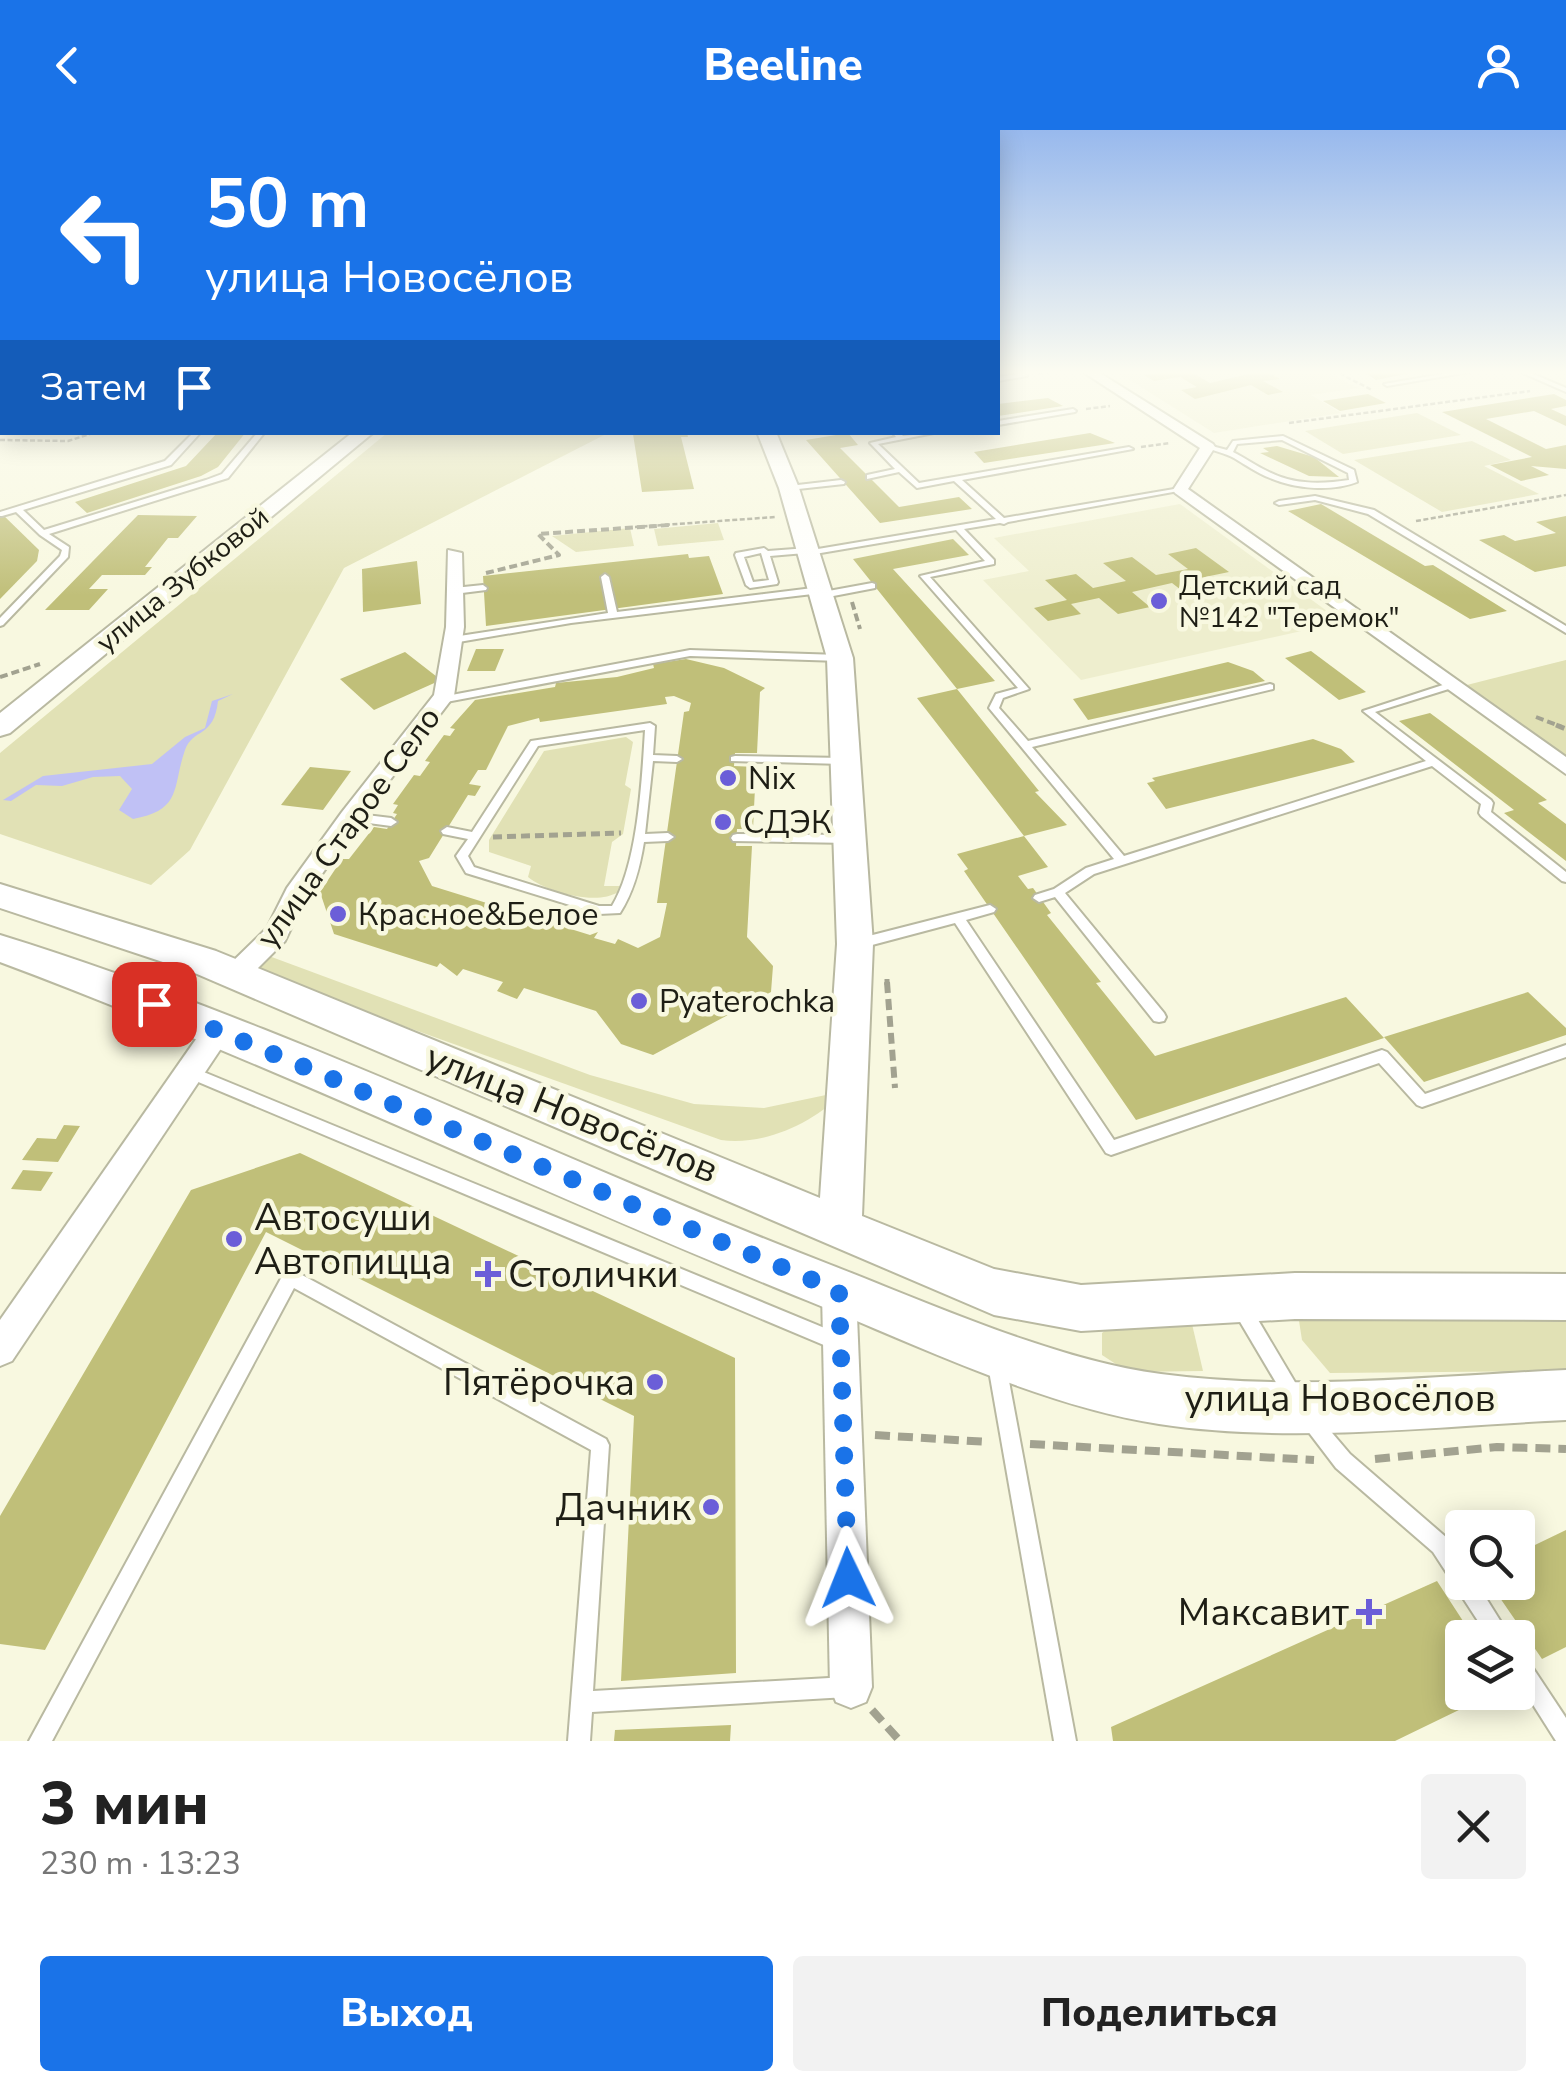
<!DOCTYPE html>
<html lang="ru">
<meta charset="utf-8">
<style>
:root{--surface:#fff;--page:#f2f2f2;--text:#222;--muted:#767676;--accent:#1a73e8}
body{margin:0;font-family:"Nunito Sans",sans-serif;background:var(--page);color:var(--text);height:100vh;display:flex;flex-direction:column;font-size:38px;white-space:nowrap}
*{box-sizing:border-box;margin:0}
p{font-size:32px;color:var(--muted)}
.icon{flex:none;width:55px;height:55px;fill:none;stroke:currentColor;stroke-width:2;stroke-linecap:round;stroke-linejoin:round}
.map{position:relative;height:1611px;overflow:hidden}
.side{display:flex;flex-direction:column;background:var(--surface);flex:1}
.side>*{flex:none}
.hud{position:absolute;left:0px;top:0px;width:1000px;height:305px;box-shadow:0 5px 25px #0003;background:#1a73e8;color:#fff;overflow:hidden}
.controls{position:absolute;left:1445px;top:1380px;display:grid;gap:20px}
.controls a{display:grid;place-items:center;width:90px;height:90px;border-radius:10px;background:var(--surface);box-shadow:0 5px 25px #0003;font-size:50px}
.pin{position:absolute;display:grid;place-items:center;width:85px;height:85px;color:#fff;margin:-42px;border-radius:20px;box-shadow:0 5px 15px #0006}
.me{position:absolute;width:110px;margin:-55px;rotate:358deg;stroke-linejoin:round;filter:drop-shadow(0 0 8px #0008)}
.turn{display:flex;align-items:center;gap:35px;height:210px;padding:0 40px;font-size:45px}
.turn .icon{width:130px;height:130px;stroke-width:2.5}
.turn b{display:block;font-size:70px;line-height:85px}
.then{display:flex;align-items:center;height:95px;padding:0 40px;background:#0003;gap:20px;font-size:38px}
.round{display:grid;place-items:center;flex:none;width:105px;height:105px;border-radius:10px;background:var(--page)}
.overview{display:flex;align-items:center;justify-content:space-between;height:170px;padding:0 40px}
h1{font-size:60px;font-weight:800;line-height:75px}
.button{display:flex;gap:20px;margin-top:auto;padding:20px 40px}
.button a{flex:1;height:115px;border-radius:10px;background:var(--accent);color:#fff;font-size:40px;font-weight:800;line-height:115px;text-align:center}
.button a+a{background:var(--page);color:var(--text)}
header{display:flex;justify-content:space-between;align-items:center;height:130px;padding:0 40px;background:var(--accent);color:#fff;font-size:45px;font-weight:800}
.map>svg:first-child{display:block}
.built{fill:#eeeece}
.green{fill:#e1e1b5}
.water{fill:#c0c1f5}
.building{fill:#c0bf79;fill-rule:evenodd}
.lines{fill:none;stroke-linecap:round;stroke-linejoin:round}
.lane-casing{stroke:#b9b9a1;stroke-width:4}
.street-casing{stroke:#b9b9a1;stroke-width:4}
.secondary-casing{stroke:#b9b9a1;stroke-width:4}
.path-far4{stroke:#a2a290;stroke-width:2.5;stroke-dasharray:5 2.5;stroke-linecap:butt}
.path-far3{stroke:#a2a290;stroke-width:4;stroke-dasharray:8 4;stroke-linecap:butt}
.path-far2{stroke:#a2a290;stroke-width:5;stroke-dasharray:9 5;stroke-linecap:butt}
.path-far1{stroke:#a2a290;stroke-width:6;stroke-dasharray:11 6;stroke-linecap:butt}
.path{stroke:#a2a290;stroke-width:8;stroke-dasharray:15 8;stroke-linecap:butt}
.lane{fill:#fff;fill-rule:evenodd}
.street{fill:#fff;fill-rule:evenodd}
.secondary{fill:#fff;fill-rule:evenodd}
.route{stroke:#1a73e8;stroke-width:18;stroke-dasharray:0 32.4}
.poi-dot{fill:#6b5ed8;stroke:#f8f8e0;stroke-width:4}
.labels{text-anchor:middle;stroke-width:9;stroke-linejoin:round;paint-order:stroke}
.far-street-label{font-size:28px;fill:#1e1e15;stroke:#f8f8e0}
.far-poi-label{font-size:28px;fill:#1e1e15;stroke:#f8f8e0;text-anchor:start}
.poi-label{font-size:32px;fill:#1e1e15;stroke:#f8f8e0;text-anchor:start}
.street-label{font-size:32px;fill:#1e1e15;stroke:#f8f8e0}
.near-street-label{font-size:38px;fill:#1e1e15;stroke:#f8f8e0}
.near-poi-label{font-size:38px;fill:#1e1e15;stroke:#f8f8e0;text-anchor:end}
</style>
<header><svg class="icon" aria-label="back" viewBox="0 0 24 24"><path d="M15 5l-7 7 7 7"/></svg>Beeline<svg class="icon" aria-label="person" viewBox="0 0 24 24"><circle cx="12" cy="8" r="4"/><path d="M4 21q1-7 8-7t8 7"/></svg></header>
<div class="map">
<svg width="1566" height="1611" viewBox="0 0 1566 1611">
<rect width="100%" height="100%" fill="#f8f8e0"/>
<g class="built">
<polygon points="1114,240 1323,240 1358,258 1311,265 1341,283 1214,303"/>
<polygon points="1180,374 1342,492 1081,550 983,450 1029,441 994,408"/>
</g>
<g class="green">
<polygon points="1417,283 1461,305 1343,324 1305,301"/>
<polygon points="387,303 608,303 344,438 190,720 151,755 0,704 0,623"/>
<polygon points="1472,311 1511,330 1484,336 1539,364 1442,382 1354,330"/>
<polygon points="718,393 724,410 658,416 654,399"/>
<polygon points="630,398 634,416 576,422 552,406"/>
<polygon points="1566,530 1566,633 1459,557"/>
<path d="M626 607 633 612 625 655 631 659 623 704 612 712 604 756H620L618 762C597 776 546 762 528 747L531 736 489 722V710L544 621Z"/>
<path d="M269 826 590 945 694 974 764 978 845 961C815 992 766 1016 721 1010L259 844 258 835Z"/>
<polygon points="1566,1188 1566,1241 1330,1243 1302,1210 1299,1191"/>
<polygon points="1114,1194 1192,1194 1203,1241 1128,1242 1102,1225 1102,1203"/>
</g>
<path class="water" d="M233 564 218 571C214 608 193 598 185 620 172 657 183 680 133 689L119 680 132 659 120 646 93 647 62 656 36 655 11 671 3 670 43 646 152 634 185 607 205 598 212 571Z"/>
<g class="building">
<polygon points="1176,240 1198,240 1193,243 1210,253 1265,240 1280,249 1263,251 1283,262 1268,265 1251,255 1195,269 1181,260 1197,257 1180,247 1154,251 1144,245"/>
<polygon points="1426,240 1376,250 1363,241 1371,240"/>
<polygon points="1368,264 1386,273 1340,281 1323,271"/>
<polygon points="1554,264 1566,270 1566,276 1551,279 1566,286 1566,296 1534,281 1486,289 1546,319 1566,315 1566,339 1531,336 1549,345 1521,351 1490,335 1532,327 1442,282"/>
<polygon points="1048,268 1063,276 998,286 998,274"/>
<polygon points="218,302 246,302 218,337 201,346 87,383 75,372 186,336"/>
<polygon points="687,302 688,307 681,307 694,359 642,362 633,304"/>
<polygon points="848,303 858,315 840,318 899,377 959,367 972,379 880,393 806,310"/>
<polygon points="1090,303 1115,313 984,333 974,322"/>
<polygon points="1277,316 1314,327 1339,347 1309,346 1260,323 1269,322 1263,318"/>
<polygon points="1321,374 1425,436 1433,435 1507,481 1470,489 1288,381"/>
<polygon points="0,382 39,420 37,431 0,469"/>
<polygon points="138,385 197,386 178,408 168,408 145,437 152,437 145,445 102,445 89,459 108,459 89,480 45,480"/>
<polygon points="1566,386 1566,436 1535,442 1479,410 1504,405 1515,411 1556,403 1536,392"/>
<polygon points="953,409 969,425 893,439 995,551 957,559 853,429"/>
<polygon points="1196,418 1229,442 1200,448 1220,464 1194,470 1172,453 1132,462 1150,477 1118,484 1099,468 1071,474 1081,484 1048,491 1034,478 1067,470 1045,450 1076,444 1093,458 1126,451 1103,433 1132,427 1156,445 1188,439 1168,424"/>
<polygon points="688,424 689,428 709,426 723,464 486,496 483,446"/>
<polygon points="417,431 421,474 363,482 362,439"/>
<polygon points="476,519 504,519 495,541 467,541"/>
<polygon points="1311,521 1366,562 1339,570 1285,528"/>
<polygon points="405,522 441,550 374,580 340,549"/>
<path d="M686 529 724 538 765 558 760 562 757 623H735L734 636 756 637 753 699H737L736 716H752L747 807 773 836 771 862 653 925 621 914 596 881 524 858 517 869 497 861 503 852 463 839 457 846 440 833 437 837 334 804 320 762 342 729H349L374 697 387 699 397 684 393 683 398 675 393 674 414 645 420 646 430 632 425 631 444 605 450 606 455 599 450 598 475 570 555 557 556 553 617 547 654 538 653 534ZM674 566 691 573 689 581 684 582 657 773H667L660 807 638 818 618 809 615 814 594 808 598 802 590 805 432 756 419 731 429 728 468 665 475 666 481 656 469 654 478 640H486L508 596 539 588 540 592 667 574 665 567Z"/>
<polygon points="1228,532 1253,541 1265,551 1088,590 1073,569"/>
<polygon points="957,559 1039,661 1035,662 1067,695 1024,706 917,568"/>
<polygon points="1430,583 1547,670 1538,673 1566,694 1566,731 1504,683 1514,680 1399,591"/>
<polygon points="1313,609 1341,619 1355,632 1166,679 1147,653 1155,651 1152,648"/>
<polygon points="310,637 351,641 323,680 281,675"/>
<polygon points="1024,706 1048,737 1018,746 1028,759 1033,758 1051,783 1047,785 1101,852 1096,853 1155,926 1346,867 1384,908 1136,990 964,741 968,739 957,724"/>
<polygon points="1528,862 1566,898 1566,905 1424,952 1384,907"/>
<polygon points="64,995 80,996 58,1032 22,1030 37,1008 56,1009"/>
<polygon points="300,1023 735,1228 736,1543 621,1551 634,1286 266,1102 45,1520 0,1514 0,1386 191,1060"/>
<polygon points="23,1040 53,1042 41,1061 11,1059"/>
<polygon points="1566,1400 1566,1517 1542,1529 1489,1452 1518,1452 1518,1423"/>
<polygon points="1437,1451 1474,1508 1462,1508 1462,1562 1496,1562 1395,1611 1113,1611 1111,1597"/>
<polygon points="731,1595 730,1611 614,1611 615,1600"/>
</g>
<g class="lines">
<g class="lane-casing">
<g id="lane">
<polygon points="1466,240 1481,240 1387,256 1384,254"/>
<polygon points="1516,240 1524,240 1566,258 1566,262"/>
<polygon points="1025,243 1027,246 998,251 998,247"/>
<rect x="0" y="250" width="2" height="4"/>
<polygon points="1073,279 1076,281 1075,282 998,295 998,291"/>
<rect x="0" y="286" width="2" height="4"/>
<polygon points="194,302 201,302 171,335 23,380 44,400 206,350 222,344 258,302 265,302 228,348 49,404 69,417 68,427 3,495 0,496 0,488 60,426 62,420 40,405 16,382 2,386 0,386 0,382 165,331"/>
<path d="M892 302H899L903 306 939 302 878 314 919 353 1129 317 1133 319 962 350 1004 388 1180 358 1184 360 1008 392 1004 394 1000 393 964 399 994 430V434L930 447 1029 559 1003 568 999 578 1028 611 1270 554 1273 555V559L1032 617 1124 726 1426 631 1363 581 1452 552 1455 553V557L1375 582 1491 670 1493 673 1491 682 1566 742V752L1562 751 1481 686 1479 683 1481 674 1432 636 1094 744 1065 763 1164 883 1166 887 1164 891 1159 892 1154 891 1055 767 1039 772 1033 768 1035 765 1054 759 1086 738 1114 729 989 578 996 564 1018 558 920 446 985 431 956 400 809 425 805 423 770 426 778 452 777 454 750 458 746 455 735 425 736 423 764 418 768 421 808 418 812 420 996 389 954 351 917 358 899 342 867 349V345L895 339 870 313 896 307ZM761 423 769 450 753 452 744 427Z"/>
<path d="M1283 306 1354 340 1357 352C1331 362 1296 359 1270 348 1257 343 1246 335 1234 328 1225 323 1214 321 1205 317L1208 315 1227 320 1233 311ZM1282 310 1348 343 1349 350C1322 354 1294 355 1269 342 1256 336 1245 328 1233 322L1237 314Z"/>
<polygon points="841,350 845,352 844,354 789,360 785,358 789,356"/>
<polygon points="1315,366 1374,380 1566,496 1566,503 1368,384 1315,370 1279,375 1275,373 1279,371"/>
<polygon points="605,444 609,447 617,482 821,457 825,460 821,463 571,493 453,513 448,510 453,507 608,483 601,447"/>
<polygon points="872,453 875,454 875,458 823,468 819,465 823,462"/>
<polygon points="483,455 487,458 486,460 454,464 450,461 454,458"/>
<polygon points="690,520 840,525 845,528 840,531 690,526 441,573 436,570 441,567"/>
<path d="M650 593 655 596 653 625 677 626 682 629 677 632 653 631 645 704 668 703 674 707 668 711 644 712C640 737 634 761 620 783L599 784 466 743 456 726 468 709 443 704 441 701 447 697 472 702 531 611ZM645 600C642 649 638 734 612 776H599L474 737 468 726 538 616Z"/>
<polygon points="735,626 843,628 848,631 843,634 731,631 731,627"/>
<polygon points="350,683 391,688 397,692 391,696 346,690 344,687 346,684"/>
<polygon points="737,704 850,705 856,709 850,713 733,711 731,708 733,705"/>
<polygon points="990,775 996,779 994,782 966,790 1114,1010 1382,920 1387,922 1425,964 1566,915 1566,927 1422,977 1417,975 1379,933 1111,1025 1106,1023 955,793 857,819 853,817 851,814 853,811 857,809"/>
<polygon points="189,936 844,1206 847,1212 844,1218 838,1221 184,946 182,942 184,938"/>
<polygon points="291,1139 606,1309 609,1315 593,1561 847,1547 854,1550 857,1557 854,1564 847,1567 592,1582 590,1611 568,1611 591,1320 294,1158 52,1611 29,1611 285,1141"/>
<polygon points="1242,1171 1248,1173 1299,1259 1302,1265 1299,1271 1293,1274 1287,1271 1236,1185 1234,1179 1236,1173"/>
<polygon points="997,1226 1003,1229 1006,1235 1076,1611 1054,1611 988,1235 991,1229"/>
<polygon points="1310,1281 1316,1284 1350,1324 1447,1408 1462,1433 1462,1452 1476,1452 1511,1508 1489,1508 1433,1422 1336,1338 1304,1296 1301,1290 1304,1284"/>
<polygon points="1518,1523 1525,1526 1566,1588 1566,1611 1556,1611 1518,1551"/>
</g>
</g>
<g class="street-casing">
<g id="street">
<polygon points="1080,240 1095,240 1213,314 1215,317 1188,359 1566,627 1566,644 1175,363 1173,360 1200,318"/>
<polygon points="448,420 462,423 464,497 454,566 358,692 306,767 285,811 245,851 227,851 223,844 227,837 267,798 287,758 342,682 434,565 446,497"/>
<polygon points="218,889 228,892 232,900 228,908 12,1231 0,1236 0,1190 208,892"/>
<polygon points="839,1145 851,1150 856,1161 872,1557 866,1572 851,1578 836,1572 830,1557 822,1161 827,1150"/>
</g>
</g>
<g class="secondary-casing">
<g id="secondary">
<polygon points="353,302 374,302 10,603 0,606 0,583"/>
<polygon points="757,302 776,302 799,358 853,528 873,814 862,1086 994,1139 1081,1155 1295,1143 1566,1144 1566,1190 1295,1189 1081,1201 994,1185 190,841 0,778 0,754 216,821 820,1068 837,814 827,528 779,358"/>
<path d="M0 805C284 893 553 1028 831 1135 929 1173 1057 1231 1161 1244 1294 1262 1432 1246 1566 1240V1290C1435 1296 1289 1314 1159 1294 1042 1276 915 1214 806 1170 536 1061 273 934 0 832Z"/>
</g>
</g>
<g class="path-far4">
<polyline points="1333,240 1372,260"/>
<polyline points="1038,244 1063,240"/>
<polyline points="1086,279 1110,276"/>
<polyline points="1289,293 1530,261"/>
<polyline points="0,310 68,311 96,302"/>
<polyline points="1141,317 1170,313"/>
<polyline points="1416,391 1566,365"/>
<polyline points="635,397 775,387"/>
</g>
<g class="path-far3">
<polyline points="486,443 559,425 538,404 670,395"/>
<polyline points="852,472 860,499"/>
<polyline points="0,547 40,534"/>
<polyline points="1536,587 1562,597"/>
</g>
<g class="path-far2">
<polyline points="1556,595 1566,599"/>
<polyline points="493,707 621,703"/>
<polyline points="887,849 887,855"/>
</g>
<polyline class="path-far1" points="887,852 895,958"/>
<g class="path">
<polyline points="875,1305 989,1312"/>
<polyline points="1030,1314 1314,1330"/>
<polyline points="1375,1329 1497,1317 1566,1319"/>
<polyline points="872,1580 900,1611"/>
</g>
<use href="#lane" class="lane"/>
<use href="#street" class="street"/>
<use href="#secondary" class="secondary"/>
</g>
<linearGradient id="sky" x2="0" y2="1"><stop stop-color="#98b9ed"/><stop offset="0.52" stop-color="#fcfcf1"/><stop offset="1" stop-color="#fcfcf1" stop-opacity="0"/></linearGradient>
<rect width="1566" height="466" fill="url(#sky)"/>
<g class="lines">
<polyline class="route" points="154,874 839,1161 848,1448"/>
</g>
<g class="poi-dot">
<circle cx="1159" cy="471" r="10"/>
<circle cx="728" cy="648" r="10"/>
<circle cx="723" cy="692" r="10"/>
<circle cx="338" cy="784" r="10"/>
<circle cx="639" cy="871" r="10"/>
<circle cx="234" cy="1109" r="10"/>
<path d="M483 1129h10v10h10v10h-10v10h-10v-10h-10v-10h10z"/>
<circle cx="655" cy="1252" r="10"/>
<circle cx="711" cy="1377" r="10"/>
<path d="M1364 1467h10v10h10v10h-10v10h-10v-10h-10v-10h10z"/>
</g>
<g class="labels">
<g class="far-street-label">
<text transform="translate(182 449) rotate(-39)" y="10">улица Зубковой</text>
</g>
<g class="far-poi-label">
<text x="1179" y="465">Детский сад<tspan x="1179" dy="32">№142 "Теремок"</tspan></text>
</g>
<g class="poi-label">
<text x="748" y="659">Nix</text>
<text x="743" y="703">СДЭК</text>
<text x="358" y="795">Красное&amp;Белое</text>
<text x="659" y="882">Pyaterochka</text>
</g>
<g class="street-label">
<text transform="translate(348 697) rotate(-54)" y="11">улица Старое Село</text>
</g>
<g class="near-street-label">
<text transform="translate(572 983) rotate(22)" y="13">улица Новосёлов</text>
<text x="1340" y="1281">улица Новосёлов</text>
</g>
<g class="near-poi-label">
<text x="254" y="1100" text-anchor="start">Автосуши<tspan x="254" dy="44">Автопицца</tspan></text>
<text x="508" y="1157" text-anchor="start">Столички</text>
<text x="635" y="1265">Пятёрочка</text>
<text x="691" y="1390">Дачник</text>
<text x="1349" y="1495">Максавит</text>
</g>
</g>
</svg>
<div class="controls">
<a><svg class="icon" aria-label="search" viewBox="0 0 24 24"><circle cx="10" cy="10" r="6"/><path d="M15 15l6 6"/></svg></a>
<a><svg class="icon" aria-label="layers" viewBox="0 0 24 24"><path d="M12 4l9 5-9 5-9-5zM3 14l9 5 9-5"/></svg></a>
</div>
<div class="pin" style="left:154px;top:874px;background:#d93025"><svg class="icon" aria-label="arrive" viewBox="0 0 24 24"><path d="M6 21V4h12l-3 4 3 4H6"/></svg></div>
<svg class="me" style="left:848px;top:1448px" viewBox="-20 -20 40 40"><path d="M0-17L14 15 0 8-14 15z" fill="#1a73e8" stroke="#fff" stroke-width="4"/></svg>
<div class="hud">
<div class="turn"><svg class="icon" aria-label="left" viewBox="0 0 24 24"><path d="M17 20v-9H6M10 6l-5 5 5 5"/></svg><div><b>50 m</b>улица Новосёлов</div></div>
<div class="then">Затем<svg class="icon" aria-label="arrive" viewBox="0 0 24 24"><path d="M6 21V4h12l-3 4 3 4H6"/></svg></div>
</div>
</div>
<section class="side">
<div class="overview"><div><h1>3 мин</h1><p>230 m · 13:23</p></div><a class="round"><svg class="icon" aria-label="close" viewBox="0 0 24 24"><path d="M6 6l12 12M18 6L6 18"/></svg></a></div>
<div class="button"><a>Выход</a><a>Поделиться</a></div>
</section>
